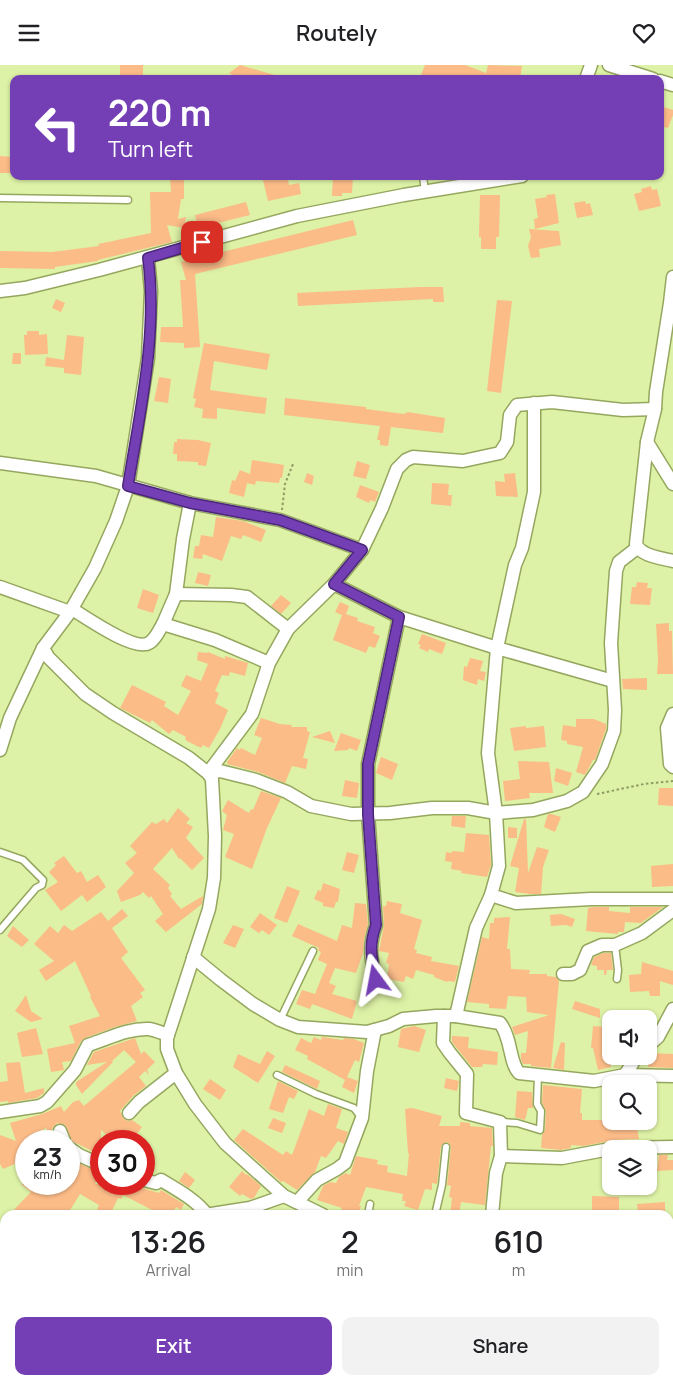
<!DOCTYPE html>
<style>
:root{--surface:#fff;--page:#f2f2f2;--text:#202124;--muted:#757577;--accent:#743eb5}
body{margin:0;font-family:Manrope,sans-serif;background:var(--page);color:var(--text);height:100vh;display:flex;flex-direction:column;font-size:19px;white-space:nowrap}
*{box-sizing:border-box;margin:0}
p{font-size:16px;color:var(--muted)}
.icon{flex:none;width:28px;height:28px;fill:none;stroke:currentColor;stroke-width:2;stroke-linecap:round;stroke-linejoin:round}
.map{position:relative;flex:1;overflow:hidden}
.sheet{position:absolute;left:0px;top:1145px;width:674px;height:175px;display:flex;flex-direction:column;background:var(--surface);border-radius:15px 15px 0 0;box-shadow:0 1px 4px #0004}
.sheet>*{flex:none}
.top-card{position:absolute;left:10px;top:10px;width:654px;height:105px;border-radius:10px;box-shadow:0 1px 4px #0004;background:#743eb5;color:#fff;overflow:hidden}
.fabs{position:absolute;left:602px;top:945px;display:grid;gap:10px}
.fabs a{display:grid;place-items:center;width:55px;height:55px;border-radius:10px;background:var(--surface);box-shadow:0 1px 4px #0004;font-size:25px}
.speed{position:absolute;left:15px;top:1065px;display:flex;gap:10px;font-size:25px;font-weight:700;text-align:center}
.speed>*{display:grid;place-content:center;width:65px;height:65px;border-radius:50%;background:var(--surface);box-shadow:0 1px 4px #0004;line-height:1}
.speed small{font-size:12px;font-weight:400}
.speed .limit{border:8px solid #d22;background:#fff;color:#111}
.pin{position:absolute;display:grid;place-items:center;width:42px;height:42px;color:#fff;margin:-21px;border-radius:10px;box-shadow:0 2px 8px #0006}
.me{position:absolute;width:55px;margin:-28px;rotate:347deg;stroke-linejoin:round;filter:drop-shadow(0 0 4px #0008)}
.turn{display:flex;align-items:center;gap:18px;height:105px;padding:0 15px;font-size:22px}
.turn .icon{width:65px;height:65px;stroke-width:2.5}
.turn b{display:block;font-size:35px;line-height:42px}
.eta{display:flex;justify-content:space-evenly;align-items:center;height:85px;text-align:center}
.eta b{font-size:30px;font-weight:600;line-height:35px}
.cta{display:flex;gap:10px;margin-top:auto;padding:10px 15px}
.cta a{flex:1;height:58px;border-radius:10px;background:var(--accent);color:#fff;font-size:20px;font-weight:600;line-height:58px;text-align:center}
.cta a+a{background:var(--page);color:var(--text)}
header{display:flex;justify-content:space-between;align-items:center;height:65px;padding:0 15px;background:var(--surface);font-size:22px;font-weight:600}
.map>svg:first-child{display:block}
.building{fill:#fbbc88}
.lines{fill:none;stroke-linecap:round;stroke-linejoin:round}
.lane-casing{stroke:#95a75f;stroke-width:9}
.street-casing{stroke:#95a75f;stroke-width:15}
.path{stroke:#8c9b63;stroke-width:2;stroke-dasharray:2.5 2.5;stroke-linecap:butt}
.lane{stroke:#fff;stroke-width:6}
.street{stroke:#fff;stroke-width:12}
.route-casing{stroke:#4b2876;stroke-width:12}
.route{stroke:#743eb5;stroke-width:9}
</style>
<header><svg class="icon" aria-label="menu" viewBox="0 0 24 24"><path d="M4 6h16M4 12h16M4 18h16"/></svg>Routely<svg class="icon" aria-label="heart" viewBox="0 0 24 24"><path d="M12 20l-8-8c-3-5 5-10 8-4 3-6 11-1 8 4z"/></svg></header>
<div class="map">
<svg width="673" height="1320" viewBox="0 0 673 1320">
<rect width="100%" height="100%" fill="#ddf2a6"/>
<g class="building">
<rect x="120" y="0" width="23" height="12"/>
<polygon points="240,0 281,12 281,14 232,14 233,10 229,8"/>
<polygon points="425,0 465,0 486,8 488,0 522,1 520,14 432,14 421,10"/>
<polygon points="660,41 673,45 673,50 668,63 660,61"/>
<polygon points="0,91 14,92 14,108 0,108"/>
<polygon points="170,111 184,111 184,134 181,134 178,154 186,152 184,163 167,160 172,177 98,195 98,196 55,202 55,204 0,203 0,186 52,187 99,181 98,179 151,168 150,127 171,127"/>
<polygon points="280,111 287,111 289,120 299,118 301,129 268,136 263,115"/>
<polygon points="333,111 353,111 352,128 342,128 342,131 332,131"/>
<polygon points="651,121 652,125 657,124 661,141 639,146 634,129 642,127 641,124"/>
<polygon points="555,129 559,158 535,164 534,154 538,153 535,134 547,132 546,130"/>
<polygon points="480,130 500,130 499,172 496,172 496,184 481,184 481,172 479,172"/>
<polygon points="585,136 586,139 590,138 593,150 577,153 574,138"/>
<polygon points="246,137 250,150 198,163 195,150"/>
<polygon points="353,155 357,170 195,209 200,282 184,283 184,278 160,277 161,262 183,262 180,215 186,215 181,197"/>
<polygon points="529,164 559,166 561,180 539,184 540,192 531,193 528,181 531,172"/>
<polygon points="420,222 443,222 444,237 433,237 433,234 298,241 297,228"/>
<polygon points="56,234 65,238 61,247 52,243"/>
<polygon points="497,235 512,236 501,328 487,326"/>
<polygon points="27,266 39,266 39,270 47,269 48,289 25,290 24,270 27,270"/>
<polygon points="67,270 84,272 81,310 64,308 64,303 45,301 46,292 64,295"/>
<polygon points="204,278 270,289 267,305 214,296 210,325 267,333 265,349 217,343 217,354 202,353 203,344 194,342 196,334 193,333"/>
<polygon points="13,288 21,288 21,299 12,299"/>
<polygon points="159,312 171,314 168,338 154,336"/>
<polygon points="285,333 366,342 366,344 404,349 408,347 445,353 443,368 391,362 388,381 380,380 380,375 377,375 380,361 284,350"/>
<polygon points="177,374 198,375 211,378 206,401 198,400 198,397 177,396 177,389 173,389 174,377 177,377"/>
<polygon points="252,395 284,400 282,413 280,413 279,418 256,416 255,420 247,418 244,432 229,428 232,415 235,416 240,405 250,409"/>
<polygon points="357,396 370,400 366,414 353,411"/>
<polygon points="307,408 314,411 312,420 304,417"/>
<polygon points="515,408 518,432 496,431 495,416 505,417 504,409"/>
<polygon points="432,418 449,419 448,430 452,430 451,441 431,439"/>
<polygon points="360,420 379,427 375,437 370,435 369,438 356,432"/>
<polygon points="216,452 243,456 266,465 261,477 243,470 241,474 231,471 222,496 203,489 202,494 193,493 195,481 199,481 201,470 213,472"/>
<polygon points="198,507 211,510 208,521 195,518"/>
<polygon points="637,517 648,518 647,523 652,523 650,540 630,539 632,522 636,522"/>
<polygon points="143,524 159,530 153,548 137,543"/>
<polygon points="281,530 291,538 281,549 271,541"/>
<polygon points="340,537 349,541 346,549 358,553 357,556 375,562 373,568 380,571 375,583 369,581 366,588 333,575 342,550 335,547"/>
<polygon points="669,558 669,566 672,566 673,609 657,609 658,595 656,559"/>
<polygon points="422,569 446,578 442,589 429,584 428,587 419,583 421,580 418,579"/>
<polygon points="198,587 207,588 208,587 225,594 225,591 248,598 245,611 230,607 229,611 222,610 215,626 219,628 215,638 228,645 220,664 209,683 203,680 201,683 187,676 185,674 186,672 173,665 169,669 152,655 150,658 120,643 132,620 166,637 164,641 178,650 191,626 181,621 186,610 201,616 208,599 197,595"/>
<polygon points="470,593 483,596 480,606 486,607 484,616 478,614 477,620 463,615 464,601 467,602"/>
<polygon points="647,613 647,625 623,624 622,614"/>
<polygon points="261,653 280,659 292,660 291,662 307,662 307,666 310,667 303,693 308,694 306,704 292,701 285,718 258,707 227,699 227,697 237,683 240,685 241,683 255,690 262,673 254,670"/>
<polygon points="576,654 594,654 606,659 606,664 595,695 593,695 585,710 576,707 583,682 567,679 567,676 561,675 563,660 576,662"/>
<polygon points="526,661 526,663 544,661 546,682 514,686 510,663"/>
<polygon points="330,666 335,678 312,672"/>
<polygon points="341,668 361,675 357,686 349,683 348,685 334,686"/>
<polygon points="381,692 398,699 392,715 376,708"/>
<polygon points="518,696 549,697 553,728 529,728 530,733 505,736 503,716 520,714"/>
<polygon points="556,703 572,708 568,721 554,716"/>
<polygon points="345,715 359,718 357,733 342,731"/>
<polygon points="659,723 673,723 673,741 658,740"/>
<polygon points="261,726 281,733 267,763 252,804 225,792 234,769 223,765 227,750 222,746 228,735 249,748 251,744 253,745"/>
<polygon points="178,743 190,754 186,758 193,762 186,773 204,793 192,805 180,793 179,794 172,783 153,804 170,820 168,823 172,829 170,831 181,844 203,831 202,839 166,867 155,856 163,849 151,831 149,833 143,827 140,830 121,837 117,826 134,808 125,798 137,788 130,781 152,757 156,759 164,754 167,758"/>
<polygon points="548,749 551,749 561,752 555,767 544,762"/>
<polygon points="452,751 466,751 465,763 451,761"/>
<polygon points="524,754 526,754 528,808 537,782 549,785 543,802 541,829 530,829 515,827 519,803 510,801"/>
<polygon points="508,762 517,763 517,773 508,773"/>
<polygon points="466,768 489,770 491,800 487,812 461,808 462,806 451,804 452,797 445,796 446,787 452,788 452,786 464,787"/>
<polygon points="347,787 359,790 354,808 342,805"/>
<polygon points="64,791 77,808 81,806 87,817 98,810 106,822 87,837 82,830 61,846 45,825 58,817 49,807 56,800 54,798"/>
<polygon points="673,799 673,821 652,822 651,801"/>
<polygon points="323,818 340,824 338,837 336,837 334,843 323,841 323,838 314,834 318,825 321,826"/>
<polygon points="287,821 300,826 287,858 274,853"/>
<polygon points="387,836 402,839 400,848 422,855 414,884 417,885 416,888 432,892 431,896 459,901 455,917 448,916 447,917 434,912 434,910 416,905 413,914 406,911 404,917 387,914 389,899 386,898 389,888 379,886 384,860 383,841 386,841"/>
<polygon points="355,838 366,839 368,859 364,874 363,888 356,908 335,903 329,918 336,921 332,929 357,936 352,954 312,939 310,944 296,939 302,925 315,929 327,899 318,895 321,887 318,885 319,883 292,871 298,859 337,876 342,860 352,863"/>
<polygon points="593,842 609,842 609,846 630,848 630,842 663,842 641,858 625,857 624,867 618,867 618,869 586,866 588,843"/>
<polygon points="122,844 128,851 112,863 128,887 121,893 145,925 140,928 143,932 131,941 137,956 115,962 85,973 81,976 71,996 62,997 64,1005 51,1007 47,984 75,978 69,961 100,951 90,932 91,931 75,896 46,916 39,905 54,896 34,879 50,861 58,868 64,860 72,866 101,847 108,856"/>
<polygon points="260,848 277,860 269,870 262,865 259,868 250,862"/>
<polygon points="561,849 575,854 572,862 566,860 551,861 550,850"/>
<polygon points="510,852 507,884 510,884 511,904 530,905 529,909 547,909 547,911 556,912 559,916 551,1003 531,1001 531,999 523,999 521,995 521,988 526,988 528,966 515,970 512,962 549,950 527,947 526,932 508,931 506,944 489,943 489,939 467,937 482,872 489,874 490,858 494,858 494,853"/>
<polygon points="233,860 244,864 235,883 223,878"/>
<polygon points="13,861 29,875 22,882 7,871"/>
<polygon points="604,888 611,888 613,905 607,905 606,910 604,910 604,905 597,905 597,901 591,900 594,892"/>
<polygon points="642,897 673,906 673,920 660,916 660,931 650,931 649,926 630,927 629,910 641,909"/>
<polygon points="26,930 31,946 43,954 31,957 15,946"/>
<polygon points="575,936 600,944 600,953 572,944"/>
<polygon points="414,961 426,965 419,987 398,982 401,964"/>
<polygon points="593,961 607,962 606,975 611,975 611,1002 598,1005 593,983 591,983"/>
<polygon points="36,963 43,989 22,992 17,968"/>
<polygon points="452,971 469,972 468,983 498,987 497,1000 483,999 482,1002 472,1002 452,977"/>
<polygon points="314,972 321,975 322,972 343,975 344,973 354,974 364,978 359,997 355,995 347,1012 358,1016 354,1028 342,1022 345,1015 307,994 308,991 295,985 301,973 311,978"/>
<polygon points="135,973 141,989 144,986 155,997 147,1005 149,1010 145,1006 139,1012 146,1021 133,1031 120,1046 124,1054 128,1056 132,1055 142,1062 132,1076 113,1076 101,1065 101,1089 100,1090 72,1076 65,1060 57,1058 52,1064 55,1075 54,1076 46,1063 32,1070 33,1072 26,1074 26,1103 25,1103 22,1096 3,1104 0,1099 0,1070 16,1076 10,1058 42,1049 61,1041 64,1047 73,1037 79,1035 84,1041 136,997 124,985 112,996 113,997 82,1029 76,1020 76,1017 107,997 87,1000 94,987"/>
<polygon points="561,977 565,978 564,1005 553,1003"/>
<polygon points="267,986 275,991 258,1018 233,1002 238,989 260,999"/>
<polygon points="649,988 673,989 673,1003 648,1002"/>
<polygon points="20,997 25,1028 44,1023 44,1028 37,1033 8,1038 8,1036 0,1037 0,1017 8,1016 6,998"/>
<polygon points="285,1000 320,1016 317,1024 282,1007"/>
<polygon points="446,1013 459,1016 457,1026 444,1023"/>
<polygon points="210,1014 226,1025 220,1035 203,1024"/>
<polygon points="278,1016 298,1026 294,1034 289,1032 283,1048 269,1044"/>
<polygon points="543,1020 582,1024 580,1048 582,1048 582,1055 604,1055 604,1058 627,1059 627,1056 636,1056 639,1074 615,1075 583,1081 571,1080 571,1083 561,1085 541,1083 542,1070 545,1065 546,1046 542,1038"/>
<polygon points="517,1026 532,1027 533,1043 528,1043 525,1055 515,1052"/>
<polygon points="328,1039 342,1044 336,1063 348,1067 344,1079 338,1076 326,1093 321,1091 315,1107 297,1125 283,1116 281,1117 234,1075 243,1064 283,1090 286,1086 292,1090 309,1044 324,1051"/>
<polygon points="412,1043 442,1051 439,1061 460,1061 460,1057 470,1058 470,1061 492,1063 493,1081 491,1081 485,1140 461,1137 459,1150 450,1150 452,1133 449,1132 451,1121 447,1120 451,1082 449,1078 446,1077 441,1081 437,1119 432,1118 432,1125 425,1124 418,1145 404,1141 406,1136 402,1136 403,1129 366,1122 359,1141 361,1141 358,1150 350,1150 340,1147 342,1143 317,1135 323,1121 330,1117 336,1118 339,1112 346,1108 350,1110 356,1091 378,1095 377,1099 388,1101 387,1107 407,1111 409,1088 408,1088 405,1044"/>
<polygon points="273,1053 286,1058 282,1068 268,1063"/>
<polygon points="659,1090 668,1090 667,1095 673,1095 673,1105 657,1106"/>
<polygon points="69,1093 76,1097 101,1108 95,1119 137,1119 142,1123 159,1128 161,1125 184,1139 181,1145 176,1142 172,1150 162,1145 160,1149 123,1130 121,1134 118,1133 110,1150 95,1150 99,1140 80,1129 67,1150 9,1150 31,1127 21,1119 69,1119"/>
<polygon points="242,1106 246,1110 247,1109 261,1121 254,1133 251,1134 242,1129 240,1131 229,1122"/>
<polygon points="185,1107 195,1115 189,1123 179,1116"/>
<polygon points="592,1131 619,1132 619,1147 592,1148"/>
<polygon points="665,1137 665,1150 638,1150 637,1139"/>
</g>
<g class="lines">
<g class="lane-casing">
<g id="lane">
<polyline points="423,111 425,127"/>
<polyline points="0,133 128,135"/>
<polyline points="0,787 23,795 43,815 42,820 36,823 0,865"/>
<polyline points="615,880 618,905 617,914"/>
<polyline points="280,955 313,886"/>
<polyline points="277,1010 316,1029 354,1043 361,1052"/>
<polyline points="500,1057 517,1058 540,1065 541,1046 537,1039 538,1010"/>
<polyline points="368,1150 370,1139"/>
<polyline points="435,1150 442,1120 446,1082"/>
</g>
</g>
<g class="street-casing">
<g id="street">
<polyline points="609,0 653,14"/>
<polyline points="586,14 591,0"/>
<polyline points="660,16 673,20"/>
<polyline points="148,193 151,226 148,293 128,421 116,456 95,503 70,547 43,583 48,592 85,629 113,648 189,693 208,708 212,714 215,771 214,813 209,844 172,958 167,973 167,984 176,1008 195,1039 225,1078 284,1131 323,1150"/>
<path d="M673 212 670 238 656 327 655 344 647 377 636 479C640 491 662 493 673 496"/>
<polyline points="0,226 25,223 99,205 297,151 404,130 522,111"/>
<polyline points="534,338 534,427 522,483 515,500 497,583 488,688 496,748 499,801 491,830 516,838 591,834 673,834"/>
<polyline points="647,377 673,419"/>
<polyline points="0,398 96,411 190,438 280,455 362,485"/>
<polyline points="190,438 183,474 176,529 163,559 215,575 269,598"/>
<polyline points="334,519 399,552 497,583 613,616"/>
<polyline points="0,522 70,547"/>
<polyline points="176,529 231,530 247,532 288,564"/>
<path d="M72 544C85 552 135 587 149 578 156 574 159 565 163 559"/>
<polyline points="673,649 667,663 670,699 673,702"/>
<polyline points="0,685 10,653 43,583"/>
<polyline points="208,708 252,649 269,598 288,564 334,519 362,485 382,443 397,404 406,395 413,392 463,396 500,388 507,377 510,350 517,340 552,337 623,345 655,344"/>
<polyline points="208,708 220,706 256,715 287,727 311,741 351,749 390,748 432,743 468,743 496,748 533,745 567,736 583,727 602,699 614,666 615,645 611,578 616,506 619,497 637,483"/>
<path d="M193 892 221 915 253 939 280 955 298 962 367 967 389 961 403 954 436 951H456L500 958C512 974 509 997 519 1008L594 1016 625 1010 673 1011"/>
<polyline points="563,909 572,909 580,905 588,886 602,880 615,880 642,868 673,845"/>
<path d="M376 915C371 892 368 883 376 860L368 749V699L399 552"/>
<polyline points="444,951 443,978 450,988 467,1009 466,1048 500,1057 501,1091 496,1108 492,1150"/>
<polyline points="456,951 476,863 491,830"/>
<polyline points="649,980 658,972 673,944"/>
<polyline points="625,1010 637,991"/>
<path d="M0 1047 40 1041 47 1037 75 1005 88 980C108 974 127 963 149 964 155 965 162 968 168 970"/>
<polyline points="129,1048 139,1037 176,1008"/>
<polyline points="60,1066 64,1076"/>
<polyline points="69,1083 79,1090 101,1100"/>
<polyline points="501,1091 562,1093 615,1083 673,1082"/>
<path d="M144 1115 156 1118 161 1115C176 1124 198 1136 207 1150"/>
<polyline points="297,1137 317,1115 337,1104 345,1098 362,1053 367,1006 375,965"/>
<polyline points="205,1150 250,1143 284,1131"/>
<polyline points="0,1184 5,1186"/>
<polyline points="669,1197 673,1196"/>
<polyline points="297,1320 298,1315"/>
<polyline points="358,1320 359,1315"/>
</g>
</g>
<g class="path">
<polyline points="282,445 285,419 293,399"/>
<polyline points="597,729 644,719 673,716"/>
</g>
<use href="#lane" class="lane"/>
<use href="#street" class="street"/>
</g>
<g class="lines">
<g class="route-casing">
<path id="route" d="M202 177 148 193C158 269 140 346 128 421L190 438 280 455 362 485 334 519 399 552 368 699V749L376 860C368 883 372 892 376 915"/>
</g>
<use href="#route" class="route"/>
</g>
</svg>
<div class="fabs">
<a><svg class="icon" aria-label="sound" viewBox="0 0 24 24"><path d="M4 9h4l5-4v14l-5-4H4zM17 9q2 3 0 6"/></svg></a>
<a><svg class="icon" aria-label="search" viewBox="0 0 24 24"><circle cx="10" cy="10" r="6"/><path d="M15 15l6 6"/></svg></a>
<a><svg class="icon" aria-label="layers" viewBox="0 0 24 24"><path d="M12 4l9 5-9 5-9-5zM3 14l9 5 9-5"/></svg></a>
</div>
<div class="speed"><div>23<small>km/h</small></div><div class="limit">30</div></div>
<div class="pin" style="left:202px;top:177px;background:#d93025"><svg class="icon" aria-label="arrive" viewBox="0 0 24 24"><path d="M6 21V4h12l-3 4 3 4H6"/></svg></div>
<svg class="me" style="left:376px;top:915px" viewBox="-20 -20 40 40"><path d="M0-17L14 15 0 8-14 15z" fill="#743eb5" stroke="#fff" stroke-width="4"/></svg>
<div class="top-card">
<div class="turn"><svg class="icon" aria-label="left" viewBox="0 0 24 24"><path d="M17 20v-9H6M10 6l-5 5 5 5"/></svg><div><b>220 m</b>Turn left</div></div>
</div>
<section class="sheet">
<div class="eta">
<div><b>13:26</b><p>Arrival</p></div>
<div><b>2</b><p>min</p></div>
<div><b>610</b><p>m</p></div>
</div>
<div class="cta"><a>Exit</a><a>Share</a></div>
</section>
</div>
